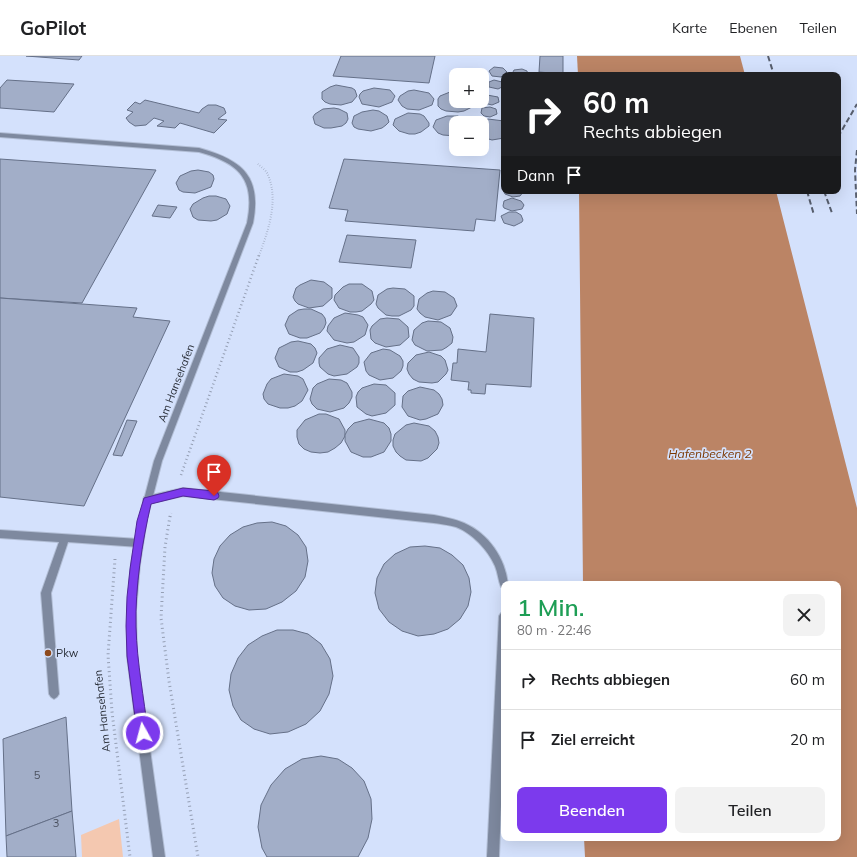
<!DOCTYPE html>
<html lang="de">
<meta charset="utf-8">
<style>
:root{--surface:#fff;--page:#f2f2f2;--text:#202124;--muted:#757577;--line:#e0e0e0;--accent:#7c3aed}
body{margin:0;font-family:Mulish,sans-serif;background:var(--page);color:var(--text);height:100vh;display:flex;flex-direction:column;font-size:15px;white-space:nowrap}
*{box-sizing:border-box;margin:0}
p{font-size:13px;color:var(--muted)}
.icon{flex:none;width:22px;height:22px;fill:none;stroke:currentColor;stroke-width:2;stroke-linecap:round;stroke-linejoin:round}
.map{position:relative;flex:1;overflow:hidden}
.side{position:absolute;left:501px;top:525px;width:340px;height:260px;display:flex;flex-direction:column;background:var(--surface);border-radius:8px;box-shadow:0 4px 16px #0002}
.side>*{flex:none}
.banner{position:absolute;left:501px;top:16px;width:340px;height:122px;border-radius:8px;box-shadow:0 4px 16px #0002;background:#202124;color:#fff;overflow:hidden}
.fabs{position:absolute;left:449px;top:12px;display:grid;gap:8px}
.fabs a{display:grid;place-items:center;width:40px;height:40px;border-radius:8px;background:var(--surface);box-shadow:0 4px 16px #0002;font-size:20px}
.pin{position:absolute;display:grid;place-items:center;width:34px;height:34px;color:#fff;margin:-41px -17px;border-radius:50% 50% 50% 0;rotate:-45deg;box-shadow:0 0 4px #0007}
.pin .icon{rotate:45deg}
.me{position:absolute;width:44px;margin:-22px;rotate:353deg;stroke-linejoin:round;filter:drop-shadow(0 0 3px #0008)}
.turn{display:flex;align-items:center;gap:14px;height:84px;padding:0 16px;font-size:18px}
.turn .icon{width:52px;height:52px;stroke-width:2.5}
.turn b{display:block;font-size:28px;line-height:34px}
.then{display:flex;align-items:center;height:38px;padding:0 16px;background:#0003;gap:8px;font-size:15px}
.round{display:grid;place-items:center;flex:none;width:42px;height:42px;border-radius:8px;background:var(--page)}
.headline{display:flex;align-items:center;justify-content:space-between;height:68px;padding:0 16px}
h1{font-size:24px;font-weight:600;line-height:30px;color:#1e9e55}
.primary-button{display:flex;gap:8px;margin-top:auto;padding:8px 16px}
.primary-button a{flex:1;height:46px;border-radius:8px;background:var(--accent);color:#fff;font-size:16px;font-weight:600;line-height:46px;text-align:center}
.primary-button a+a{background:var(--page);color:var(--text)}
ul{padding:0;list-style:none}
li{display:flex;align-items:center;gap:12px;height:60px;padding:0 16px;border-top:1px solid var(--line)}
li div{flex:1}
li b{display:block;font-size:15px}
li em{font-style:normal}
header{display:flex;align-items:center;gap:24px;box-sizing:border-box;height:56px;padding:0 20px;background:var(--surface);border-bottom:1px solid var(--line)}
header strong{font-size:19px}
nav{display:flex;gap:22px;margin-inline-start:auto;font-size:14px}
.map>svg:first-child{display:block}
.green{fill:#f4c8b0}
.water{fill:#bb8465}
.building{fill:#a2aec8;stroke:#657088}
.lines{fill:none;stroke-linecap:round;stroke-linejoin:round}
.lane-casing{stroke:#b2bed5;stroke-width:2}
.street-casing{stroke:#b2bed5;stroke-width:2}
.path-far2{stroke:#959fb4;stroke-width:2;stroke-dasharray:0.5 2;stroke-linecap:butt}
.path-far1{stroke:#959fb4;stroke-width:2.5;stroke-dasharray:1 3;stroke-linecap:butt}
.path{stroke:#959fb4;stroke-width:3;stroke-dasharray:1 3.5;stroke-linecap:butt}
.lane{fill:#7e899f;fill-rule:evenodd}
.street{fill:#7e899f;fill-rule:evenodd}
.rail{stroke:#575e6d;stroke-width:2;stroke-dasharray:5.5 3;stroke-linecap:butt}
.route{fill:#7c3aed;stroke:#51269a}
.poi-dot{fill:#8d491c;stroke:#d4e1fc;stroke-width:1.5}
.labels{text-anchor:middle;stroke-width:3.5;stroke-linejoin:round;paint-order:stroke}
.street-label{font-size:11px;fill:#2c313b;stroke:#d4e1fc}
.poi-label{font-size:11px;fill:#2c313b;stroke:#d4e1fc;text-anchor:start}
.near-number-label{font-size:11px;fill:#4a505e}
.water-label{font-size:12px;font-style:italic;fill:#7b3701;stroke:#d4e1fc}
</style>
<header>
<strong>GoPilot</strong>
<nav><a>Karte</a><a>Ebenen</a><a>Teilen</a></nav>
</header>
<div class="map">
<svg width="857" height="801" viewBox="0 0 857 801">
<rect width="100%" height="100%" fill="#d4e1fc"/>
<polygon class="green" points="119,763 123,801 82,801 81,779"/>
<g class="water">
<polygon points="577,0 740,0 745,19 578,19"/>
<polygon points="579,135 776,135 857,452 857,801 585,801 584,782 838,782 838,528 583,528"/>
</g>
<g class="building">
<polygon points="26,0 82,0 79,4"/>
<polygon points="341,0 435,0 429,27 333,20"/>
<polygon points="540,0 563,0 563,18 539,16"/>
<polygon points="494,11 503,12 507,16 501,21 492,20 489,15"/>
<polygon points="522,13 527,15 528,19 512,18 514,14"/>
<polygon points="7,24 74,28 54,56 0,52 0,32"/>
<polygon points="494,24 502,26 504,30 498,33 489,31 489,26"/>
<polygon points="336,29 352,32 355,34 357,40 352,46 341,49 330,48 325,46 322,43 322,36 330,31"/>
<polygon points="374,32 390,34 395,40 392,46 379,51 362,48 359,41 360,38 363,35"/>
<polygon points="414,34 429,37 434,43 432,49 419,54 407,53 402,50 398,44 400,40 408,35"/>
<polygon points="450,36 456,36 456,45 473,45 472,51 464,55 458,56 446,55 441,53 438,50 438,43 440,40"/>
<polygon points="487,39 498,41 499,46 492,49 484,47 482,45 482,42"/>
<polygon points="145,44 199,57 202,53 208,49 216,49 224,52 226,57 218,63 227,64 214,77 180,67 175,72 157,70 164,65 154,62 146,69 135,70 129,66 126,62 133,56 127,54 135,46 140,48"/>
<polygon points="490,51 496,53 497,58 490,61 484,60 481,57 482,52"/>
<polygon points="334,52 339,53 347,57 348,63 346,67 342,70 331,72 324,72 315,68 313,61 315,58 323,53"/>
<polygon points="373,54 379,55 387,60 389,66 386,69 382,72 371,75 358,73 354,71 352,67 354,60 362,56"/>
<polygon points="408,57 420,58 424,60 429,67 429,70 421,76 415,78 409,78 399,75 393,69 395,63"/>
<polygon points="447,60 458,60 468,67 456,67 456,80 443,79 438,77 433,71 436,64"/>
<polygon points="488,63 504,65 504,82 492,84 482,81 482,67 478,67"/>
<polygon points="0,103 156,114 82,247 0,242"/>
<polygon points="344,103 500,114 495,165 476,163 474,175 345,165 348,154 329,152"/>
<polygon points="198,114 209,116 213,119 214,123 211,131 195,137 183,136 179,134 176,127 180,120 191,115"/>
<polygon points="504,133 504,135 524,135 520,140 513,141 505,138 504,136"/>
<polygon points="209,140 216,140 226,143 230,150 227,158 217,164 211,165 198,164 193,161 190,153 193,148 203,142"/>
<polygon points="512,142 521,145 524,149 522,153 512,155 504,152 503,150 504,145"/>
<polygon points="158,149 177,151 170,162 152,160"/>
<polygon points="509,156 516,156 521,159 523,164 522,166 514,170 504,167 501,160"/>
<polygon points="347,179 416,184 411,212 339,206"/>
<polygon points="311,224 324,226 332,232 332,242 323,250 309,252 298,248 295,245 293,241 296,232 300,229"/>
<polygon points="349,228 362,228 372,235 374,244 371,248 362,255 356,256 350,256 339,252 334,244 335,239 343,231"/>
<polygon points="393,232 405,233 414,240 414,250 411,254 399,260 392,260 386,259 378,252 376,248 378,239 387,233"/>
<polygon points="433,235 445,236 454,242 457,250 451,259 438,264 425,261 420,257 417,253 419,243 427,237"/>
<polygon points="0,242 137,252 133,261 170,265 84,450 0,441"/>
<polygon points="304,253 311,253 322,258 325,262 326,267 324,272 320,277 307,282 300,282 289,278 285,269 289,260 298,254"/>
<polygon points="345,257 358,259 363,261 368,269 365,279 354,286 347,287 334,284 327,275 328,270 334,262"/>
<polygon points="490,258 534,262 531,331 486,328 485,338 471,337 471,334 468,334 469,326 451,324 453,307 457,307 458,293 486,296"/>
<polygon points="387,262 399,263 408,271 409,281 400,289 386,291 375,287 371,283 370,274 372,270 380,263"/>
<polygon points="428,265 441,266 450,272 453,281 452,287 447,291 442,294 427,295 415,289 412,284 414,274 422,267"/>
<polygon points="298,285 311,288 315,292 317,297 313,307 303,314 297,316 290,316 279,311 275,302 279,292 291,286"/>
<polygon points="340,289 353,292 359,301 359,307 357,311 347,318 334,320 328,318 320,311 319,307 319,302 327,293"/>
<polygon points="383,293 390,294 400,300 403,305 403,310 401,315 393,322 380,324 369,319 366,315 364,306 371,297"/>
<polygon points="429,296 441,300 445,304 448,314 446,318 438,326 432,327 419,326 413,323 409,318 407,313 408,307 416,299"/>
<polygon points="284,318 298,320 303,323 308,334 302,345 295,350 288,352 280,352 268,348 264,343 263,338 267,328 271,323"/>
<polygon points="329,323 341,324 347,327 352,336 352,341 349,347 344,352 330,356 317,353 312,348 310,343 313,332 317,328"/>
<polygon points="374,328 386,329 395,337 395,349 386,357 372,360 366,358 357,351 356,341 358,336 362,332"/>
<polygon points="420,331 434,334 439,338 442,343 443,349 438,358 426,363 420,364 408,360 402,351 403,340 408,335"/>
<polygon points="319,358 326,358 339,363 345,374 345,380 341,387 335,392 328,396 320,397 311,396 304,393 299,388 297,381 297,374 305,364"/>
<polygon points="369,363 384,367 389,372 391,378 391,385 384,396 371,401 363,401 351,396 345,385 345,379 348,373 354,367"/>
<polygon points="127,364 137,365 122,400 113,399"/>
<polygon points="414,367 429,370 435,375 438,381 439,387 437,393 428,402 421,405 406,404 400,400 396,396 393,390 393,384 395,378 406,369"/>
<polygon points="272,466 286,470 298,479 306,491 308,505 305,521 296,535 282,546 266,553 249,554 235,550 223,542 215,530 212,517 214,503 220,490 230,479 243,471 257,467"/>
<polygon points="425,490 440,492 452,499 463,509 469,522 471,536 468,550 460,563 448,573 434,578 418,580 402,575 389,566 379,553 375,537 377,522 384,508 395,498 410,491"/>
<polygon points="277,574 293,574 308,578 321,588 330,603 333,620 329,638 320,655 306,668 288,676 270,678 254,673 241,664 233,650 229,634 231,618 238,602 248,589 262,580"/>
<polygon points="66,661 72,755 6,780 3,683"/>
<polygon points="321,700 338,703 352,712 364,725 371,743 372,763 368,782 358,801 267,801 262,792 258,771 261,749 271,729 285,713 302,703"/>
<polygon points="72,755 76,801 7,801 6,780"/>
</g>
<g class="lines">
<g class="lane-casing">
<g id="lane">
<path d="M183 432 434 459C444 461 455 463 464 467 489 478 505 502 508 528H504V532L501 531C498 524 498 517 495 510 488 494 472 477 456 471 449 469 441 468 434 467L183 440 147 448 144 447 143 444 144 441 147 440Z"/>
<polygon points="0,474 139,483 142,484 143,487 142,490 139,491 68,486 51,537 59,638 57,641 54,643 51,641 49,638 41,537 59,486 0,482"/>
<polygon points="504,556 504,670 499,801 487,801 499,560 501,557"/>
</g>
</g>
<g class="street-casing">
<path id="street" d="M0 77 199 92C242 104 262 120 253 167L162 405 147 463 140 508 136 554 137 600 165 801H153L127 600V554L131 508 139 463 154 405 247 167C256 123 239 107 199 96L0 81Z"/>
</g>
<path class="path-far2" d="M258 108C261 111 267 115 268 119 279 145 268 175 259 200"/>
<g class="path-far1">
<polyline points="181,419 259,199"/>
<polyline points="170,461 171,457"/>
</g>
<g class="path">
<polyline points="170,460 165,491 161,562 169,625 198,801"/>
<polyline points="115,503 108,599 112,656 130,801"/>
</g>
<use href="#lane" class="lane"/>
<use href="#street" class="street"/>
<g class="rail">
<polyline points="768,0 774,19"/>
<polyline points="838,81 857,48"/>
<polyline points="857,94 855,114 857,158"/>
<polyline points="807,135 814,159"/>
<polyline points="824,135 832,157"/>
</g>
</g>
<path class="route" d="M183 432 214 435 218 437 219 440 218 442 214 444 183 440 151 448C142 487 135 531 136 571 137 607 144 642 148 677L147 681 143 683 139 681 137 677 127 600 126 570 127 541 130 513 137 465 144 442Z"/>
<circle class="poi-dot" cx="48" cy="597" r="4"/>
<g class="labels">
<g class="street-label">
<text transform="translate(176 327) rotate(-69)" y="4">Am Hansehafen</text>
<text transform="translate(102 655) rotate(-96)" y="4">Am Hansehafen</text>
</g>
<g class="poi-label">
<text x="56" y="601">Pkw</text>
</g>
<g class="near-number-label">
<text x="37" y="723">5</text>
<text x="56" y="771">3</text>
</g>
<g class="water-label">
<text x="710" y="402">Hafenbecken 2</text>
</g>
</g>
</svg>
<div class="fabs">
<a>+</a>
<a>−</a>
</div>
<div class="pin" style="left:214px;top:440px;background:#d93025"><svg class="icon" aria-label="arrive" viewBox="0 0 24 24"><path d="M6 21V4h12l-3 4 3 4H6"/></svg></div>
<svg class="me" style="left:143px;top:677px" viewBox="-20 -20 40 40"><circle r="17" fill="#7c3aed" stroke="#fff" stroke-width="3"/><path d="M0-11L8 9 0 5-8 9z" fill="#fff"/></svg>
<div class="banner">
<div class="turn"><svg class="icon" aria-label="right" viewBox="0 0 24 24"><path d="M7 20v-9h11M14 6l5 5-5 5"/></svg><div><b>60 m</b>Rechts abbiegen</div></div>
<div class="then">Dann<svg class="icon" aria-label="arrive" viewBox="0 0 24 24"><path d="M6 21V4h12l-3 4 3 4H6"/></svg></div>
</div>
<section class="side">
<div class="headline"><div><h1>1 Min.</h1><p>80 m · 22:46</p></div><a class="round"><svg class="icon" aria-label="close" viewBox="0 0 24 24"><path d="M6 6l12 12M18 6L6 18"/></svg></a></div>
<ul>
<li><svg class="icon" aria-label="right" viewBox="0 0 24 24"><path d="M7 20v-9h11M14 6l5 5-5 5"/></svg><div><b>Rechts abbiegen</b></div><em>60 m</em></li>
<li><svg class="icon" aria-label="arrive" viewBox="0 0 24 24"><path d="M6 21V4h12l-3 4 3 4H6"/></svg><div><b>Ziel erreicht</b></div><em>20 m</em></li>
</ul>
<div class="primary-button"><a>Beenden</a><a>Teilen</a></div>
</section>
</div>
